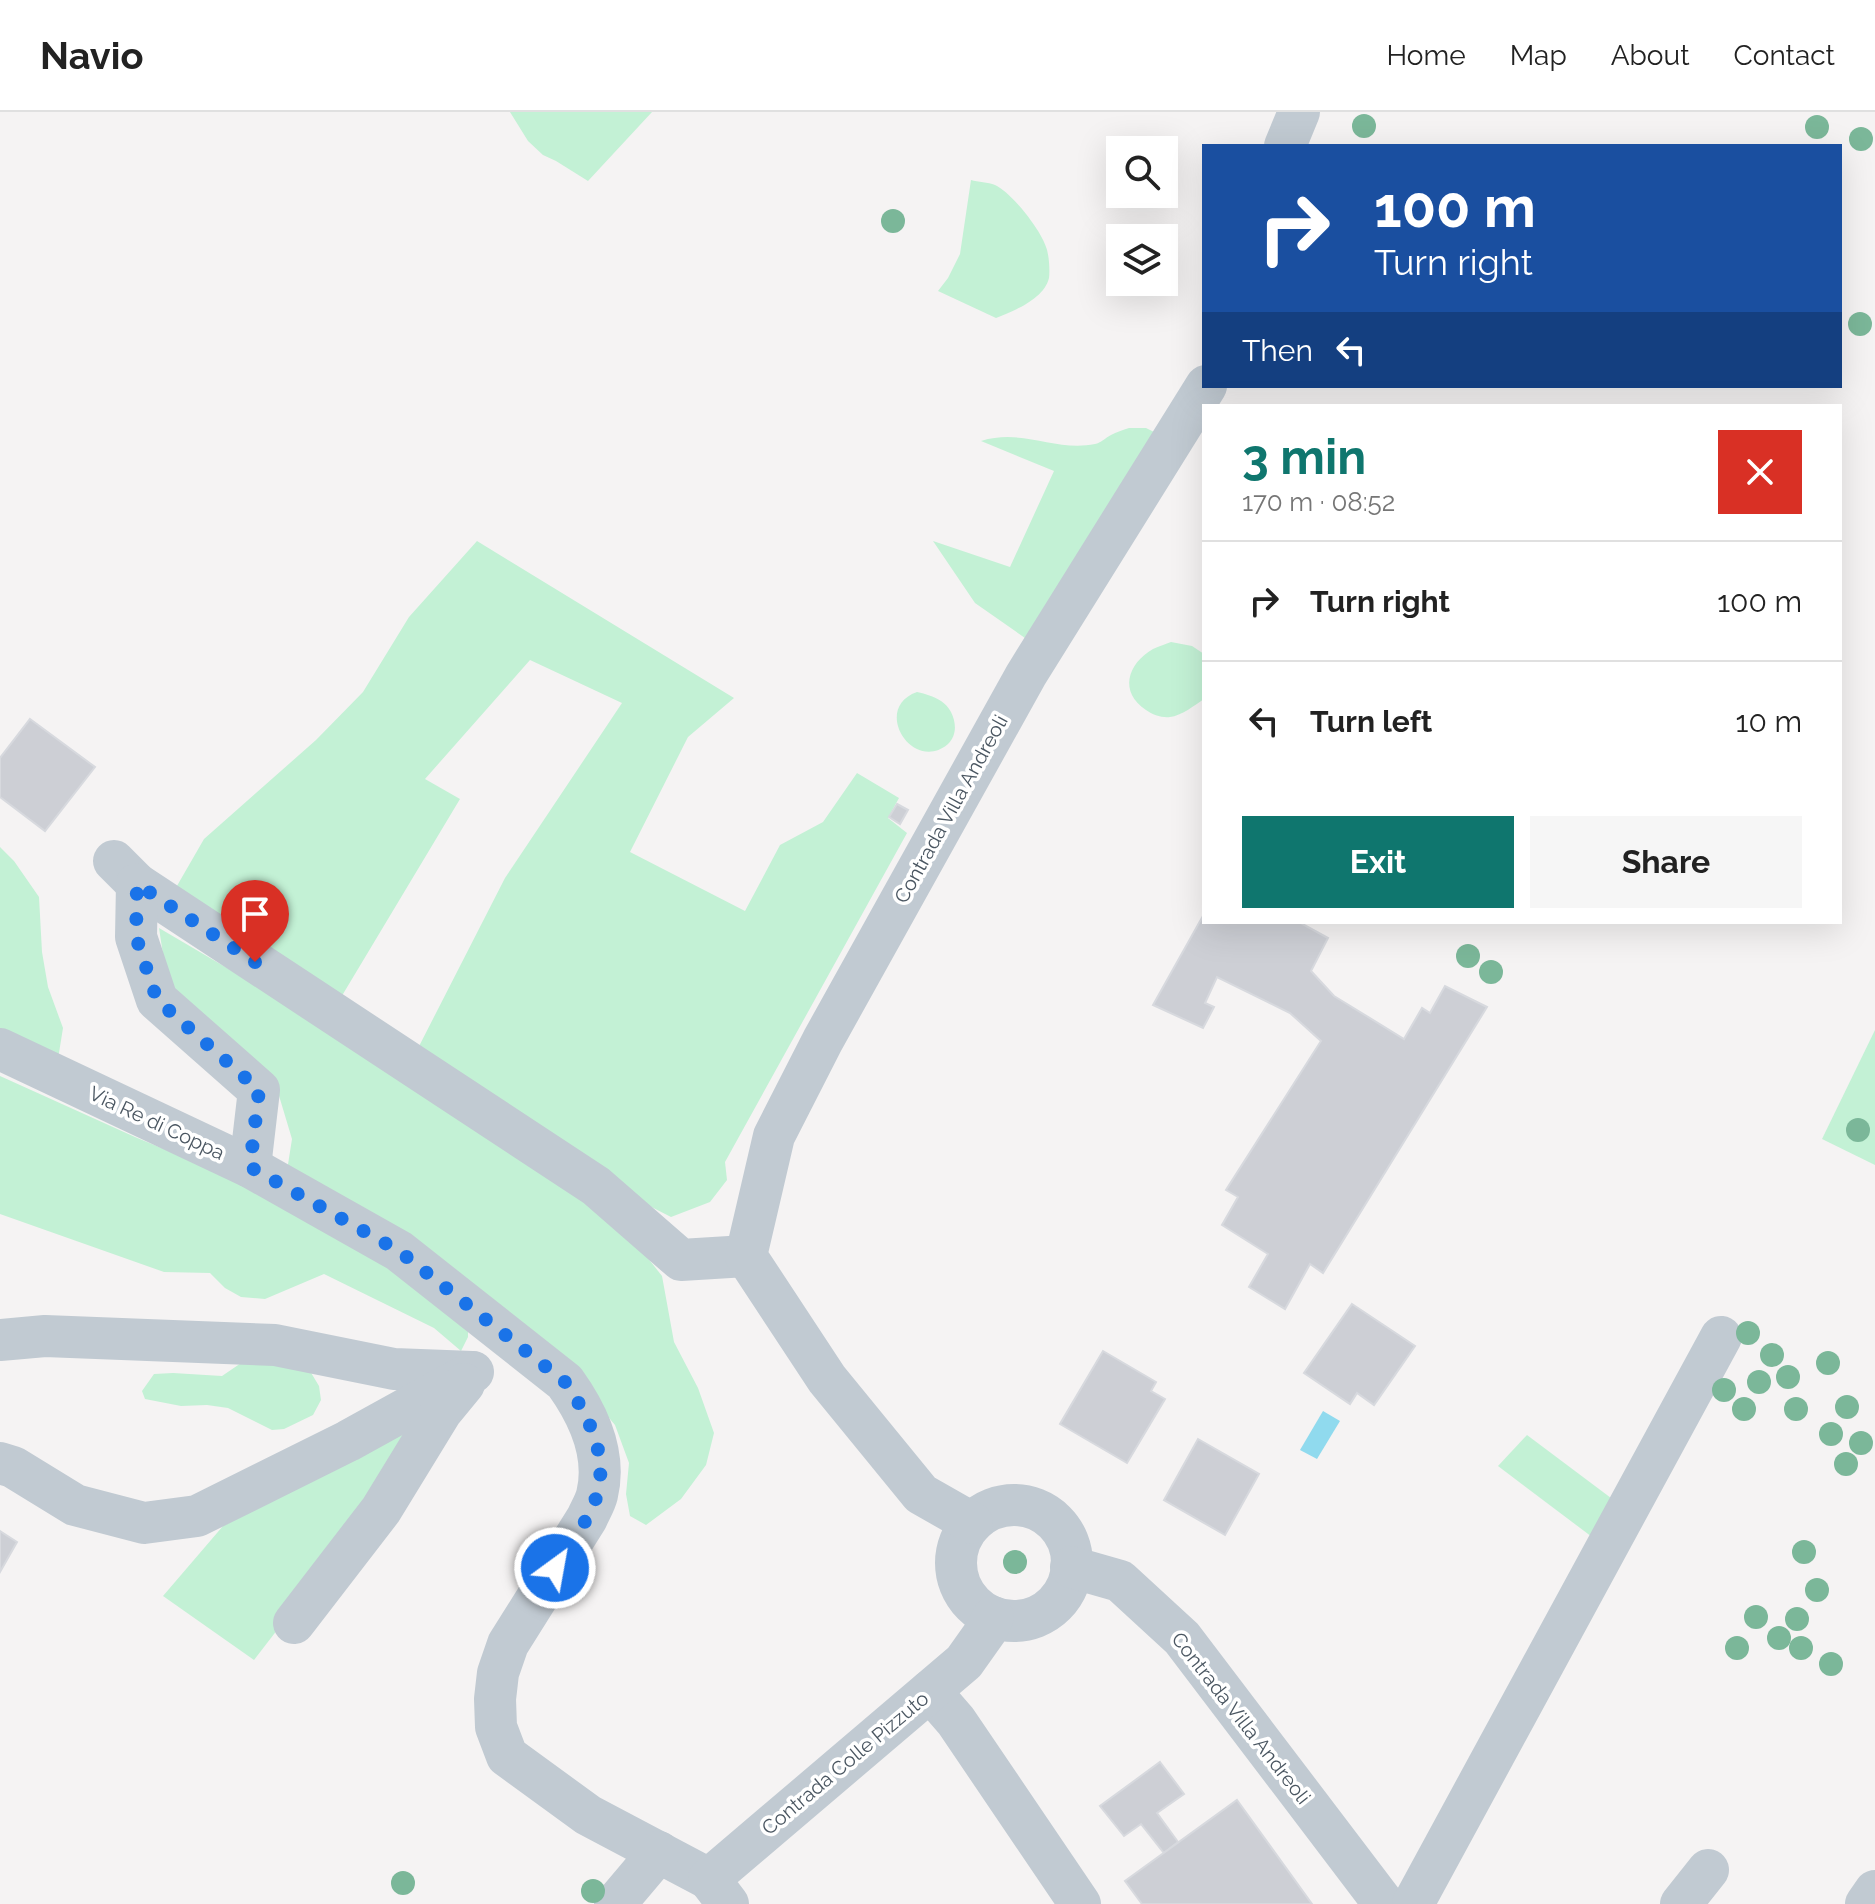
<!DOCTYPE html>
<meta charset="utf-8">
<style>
:root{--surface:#fff;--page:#f6f6f6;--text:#222;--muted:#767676;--line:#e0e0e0;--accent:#0f766e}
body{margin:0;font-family:Raleway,sans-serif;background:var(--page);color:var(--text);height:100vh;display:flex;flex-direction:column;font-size:30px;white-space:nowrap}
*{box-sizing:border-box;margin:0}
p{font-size:26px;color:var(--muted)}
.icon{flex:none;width:44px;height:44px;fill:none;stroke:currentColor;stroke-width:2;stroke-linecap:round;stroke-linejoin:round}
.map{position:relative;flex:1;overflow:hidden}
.drawer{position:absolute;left:1202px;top:292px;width:640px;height:520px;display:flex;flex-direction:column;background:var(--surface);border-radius:0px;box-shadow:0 8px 32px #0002}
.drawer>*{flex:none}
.banner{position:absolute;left:1202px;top:32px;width:640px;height:244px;border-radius:0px;box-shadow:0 8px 32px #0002;background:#1a4fa0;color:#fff;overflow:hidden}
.tools{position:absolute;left:1106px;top:24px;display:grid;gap:16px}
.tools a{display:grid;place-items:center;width:72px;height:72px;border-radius:0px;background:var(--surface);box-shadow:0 8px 32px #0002;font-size:40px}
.pin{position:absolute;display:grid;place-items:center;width:68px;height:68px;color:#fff;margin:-82px -34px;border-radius:50% 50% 50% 0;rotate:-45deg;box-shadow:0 0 8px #0007}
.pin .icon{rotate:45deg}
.me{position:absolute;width:88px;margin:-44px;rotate:32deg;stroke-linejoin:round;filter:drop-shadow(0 0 6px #0008)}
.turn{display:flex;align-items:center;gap:28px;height:168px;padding:0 40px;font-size:36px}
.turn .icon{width:104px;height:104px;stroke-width:2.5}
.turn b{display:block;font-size:56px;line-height:68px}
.then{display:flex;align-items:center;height:76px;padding:0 40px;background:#0003;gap:16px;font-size:30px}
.round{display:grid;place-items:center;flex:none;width:84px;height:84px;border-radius:0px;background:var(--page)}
.summary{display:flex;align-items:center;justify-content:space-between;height:136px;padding:0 40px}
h1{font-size:48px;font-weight:700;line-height:60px;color:var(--accent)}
.primary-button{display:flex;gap:16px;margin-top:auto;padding:16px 40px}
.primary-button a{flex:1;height:92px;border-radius:0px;background:var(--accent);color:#fff;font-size:32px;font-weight:700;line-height:92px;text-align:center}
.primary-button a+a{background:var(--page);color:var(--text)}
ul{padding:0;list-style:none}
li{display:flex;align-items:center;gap:24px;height:120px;padding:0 40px;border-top:2px solid var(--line)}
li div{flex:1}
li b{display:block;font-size:30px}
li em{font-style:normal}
header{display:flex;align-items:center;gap:48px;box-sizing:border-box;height:112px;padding:0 40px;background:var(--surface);border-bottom:2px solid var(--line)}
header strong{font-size:38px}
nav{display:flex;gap:44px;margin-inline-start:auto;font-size:28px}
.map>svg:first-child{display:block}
.green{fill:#c3f1d5}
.water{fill:#90daee}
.building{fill:#cdcfd5;stroke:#d7d9de;stroke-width:2}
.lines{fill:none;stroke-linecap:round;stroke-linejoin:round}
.minor{stroke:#c1cad2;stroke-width:42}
.tree{fill:#7bb799}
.route{stroke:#1a73e8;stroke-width:14;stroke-dasharray:0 25.2}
.labels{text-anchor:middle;stroke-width:7;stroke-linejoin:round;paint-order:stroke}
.street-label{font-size:20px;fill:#4a5661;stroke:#fff}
</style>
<header>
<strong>Navio</strong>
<nav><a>Home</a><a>Map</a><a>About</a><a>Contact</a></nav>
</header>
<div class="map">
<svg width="1875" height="1792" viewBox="0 0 1875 1792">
<rect width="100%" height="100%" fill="#f5f3f3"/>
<g class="green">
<polygon points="510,0 652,0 588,69 556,49 543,43 528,29"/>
<path d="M971 68C978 70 988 70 995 73 1011 80 1041 118 1046 135 1049 142 1050 158 1049 166 1044 187 1014 199 996 206L938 179 948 166 960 142Z"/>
<path d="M1129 316H1146L1162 324 1035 533 975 491 933 429 1010 455 1054 359 981 329C1023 316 1055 340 1095 332 1101 331 1105 326 1111 323 1116 320 1123 318 1129 316Z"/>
<polygon points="477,429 734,586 688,625 630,740 745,799 780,733 823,710 857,661 899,686 888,706 907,721 725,1050 727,1068 710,1090 671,1105 626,1082 413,946 505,766 622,591 530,548 425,667 460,687 340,887 170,786 204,727 316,628 363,580 409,505"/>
<path d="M1171 530 1192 534 1204 542V587C1195 593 1181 604 1170 605 1162 606 1153 603 1146 598 1119 580 1127 552 1153 537 1159 534 1166 532 1171 530Z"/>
<path d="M917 580C926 582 933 584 941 589 954 597 961 620 948 632 913 662 871 596 917 580Z"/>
<polygon points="0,735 14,749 39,785 42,840 48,875 63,916 58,947 0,925"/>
<polygon points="159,816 406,961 617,1107 662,1164 674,1230 698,1276 714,1321 706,1353 681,1387 646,1413 630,1404 626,1382 629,1351 615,1313 583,1275 286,1065 292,1027 277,977 169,882"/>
<polygon points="1875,918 1875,1053 1822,1027"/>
<polygon points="0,964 135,1025 287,1088 468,1210 468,1225 461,1239 434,1216 324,1162 265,1187 241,1185 225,1176 210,1161 164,1160 0,1102"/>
<polygon points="247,1247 310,1259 319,1274 321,1288 313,1303 284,1317 272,1318 228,1296 207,1293 181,1294 145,1287 142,1279 154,1262 173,1261 222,1264"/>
<polygon points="423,1308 291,1500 254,1548 163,1484 223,1414"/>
<polygon points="1527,1323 1623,1395 1600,1431 1498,1354"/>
</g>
<polygon class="water" points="1323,1299 1340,1309 1317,1347 1300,1338"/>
<g class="building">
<polygon points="30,607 95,655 45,719 0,685 0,646"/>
<polygon points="897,692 908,698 900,712 889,705"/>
<polygon points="1204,802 1204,810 1299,810 1328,826 1311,859 1334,884 1404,927 1422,896 1430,901 1445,874 1487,895 1323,1161 1310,1152 1285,1197 1249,1175 1268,1142 1222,1113 1238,1085 1226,1078 1321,929 1290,901 1217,865 1205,891 1214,895 1203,916 1153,893"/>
<polygon points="1352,1192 1415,1234 1374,1293 1357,1281 1350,1292 1304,1261"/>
<polygon points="1103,1239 1156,1270 1151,1279 1165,1287 1127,1351 1060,1312"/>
<polygon points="1198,1327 1259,1362 1225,1423 1164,1388"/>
<polygon points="0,1419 17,1430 0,1460"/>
<polygon points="1160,1650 1184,1682 1157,1701 1178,1730 1164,1741 1141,1712 1124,1724 1100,1694"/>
<polygon points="1237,1688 1312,1792 1142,1792 1125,1769"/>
</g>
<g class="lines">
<g class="minor">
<polyline points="1285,34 1299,0"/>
<polyline points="114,749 137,772 596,1074 681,1148 746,1144"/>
<polyline points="137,772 136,825 157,888 259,978 250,1055"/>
<path d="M0 937 250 1055 399 1139 565 1270C588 1302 607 1342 597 1383 595 1391 590 1399 587 1406L508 1532 498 1561 495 1587 496 1615 507 1644 588 1703 709 1767"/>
<polyline points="0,1228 45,1224 275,1233 394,1257 472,1260"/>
<polyline points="0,1351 13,1355 75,1393 144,1411 197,1404 348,1329 473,1260"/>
<circle cx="1014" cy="1451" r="58"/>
<polyline points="972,1411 921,1382 827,1267 746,1144 774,1024 823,928 1026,563 1206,274"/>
<polyline points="1071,1455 1120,1469 1182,1526 1384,1792"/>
<polyline points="294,1511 381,1398 441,1300 464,1272"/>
<polyline points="930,1579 956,1609 1080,1792"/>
<polyline points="615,1792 659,1740"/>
<polyline points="728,1792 709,1767 964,1550 986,1519 993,1505"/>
<polyline points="1413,1792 1721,1225"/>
<polyline points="1681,1792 1708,1758"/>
<polyline points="1866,1792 1875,1779"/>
</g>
</g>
<g class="tree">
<circle cx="1364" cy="14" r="12"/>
<circle cx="1817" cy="15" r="12"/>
<circle cx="1861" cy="27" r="12"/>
<circle cx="893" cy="109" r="12"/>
<circle cx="1860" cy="212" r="12"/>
<circle cx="1468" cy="844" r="12"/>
<circle cx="1491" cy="860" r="12"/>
<circle cx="1858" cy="1018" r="12"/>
<circle cx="1748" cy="1221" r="12"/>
<circle cx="1772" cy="1243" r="12"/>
<circle cx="1828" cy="1251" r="12"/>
<circle cx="1788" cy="1265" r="12"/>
<circle cx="1759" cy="1270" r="12"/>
<circle cx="1724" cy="1278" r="12"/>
<circle cx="1847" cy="1295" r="12"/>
<circle cx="1744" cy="1297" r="12"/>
<circle cx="1796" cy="1297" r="12"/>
<circle cx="1831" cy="1322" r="12"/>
<circle cx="1861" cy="1331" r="12"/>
<circle cx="1846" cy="1352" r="12"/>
<circle cx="1804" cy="1440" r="12"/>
<circle cx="1015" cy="1450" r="12"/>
<circle cx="1817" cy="1478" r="12"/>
<circle cx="1756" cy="1505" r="12"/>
<circle cx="1797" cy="1507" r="12"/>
<circle cx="1779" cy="1526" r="12"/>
<circle cx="1737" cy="1536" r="12"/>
<circle cx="1801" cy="1536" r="12"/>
<circle cx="1831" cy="1552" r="12"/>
<circle cx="403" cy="1771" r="12"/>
<circle cx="593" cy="1779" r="12"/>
</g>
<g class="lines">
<path class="route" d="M255 850 137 772 136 825 157 888 259 978 250 1055 399 1139 565 1270C588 1303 610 1345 596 1386 587 1411 569 1434 555 1456"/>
</g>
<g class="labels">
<g class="street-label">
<text transform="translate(951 697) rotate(-61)" y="7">Contrada Villa Andreoli</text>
<text transform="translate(157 1011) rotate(25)" y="7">Via Re di Coppa</text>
<text transform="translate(1241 1606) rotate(52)" y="7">Contrada Villa Andreoli</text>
<text transform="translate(845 1651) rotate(-40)" y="7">Contrada Colle Pizzuto</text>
</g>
</g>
</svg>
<div class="tools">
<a><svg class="icon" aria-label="search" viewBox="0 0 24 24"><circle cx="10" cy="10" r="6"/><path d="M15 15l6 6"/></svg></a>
<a><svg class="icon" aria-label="layers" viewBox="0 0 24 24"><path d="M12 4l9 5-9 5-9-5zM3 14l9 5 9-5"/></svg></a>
</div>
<div class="pin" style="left:255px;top:850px;background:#d93025"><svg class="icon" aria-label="arrive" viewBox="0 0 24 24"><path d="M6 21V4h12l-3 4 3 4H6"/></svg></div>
<svg class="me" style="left:555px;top:1456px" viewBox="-20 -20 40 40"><circle r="17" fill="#1a73e8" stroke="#fff" stroke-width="3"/><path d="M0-11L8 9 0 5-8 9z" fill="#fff"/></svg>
<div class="banner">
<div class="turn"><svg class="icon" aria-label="right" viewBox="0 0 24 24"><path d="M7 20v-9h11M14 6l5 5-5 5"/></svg><div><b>100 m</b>Turn right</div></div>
<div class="then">Then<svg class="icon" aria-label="left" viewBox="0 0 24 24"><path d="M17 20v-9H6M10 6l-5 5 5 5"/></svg></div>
</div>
<section class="drawer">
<div class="summary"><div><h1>3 min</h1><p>170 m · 08:52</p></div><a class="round" style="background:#d93025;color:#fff"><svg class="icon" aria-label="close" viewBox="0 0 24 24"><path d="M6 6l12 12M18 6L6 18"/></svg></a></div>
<ul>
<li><svg class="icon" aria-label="right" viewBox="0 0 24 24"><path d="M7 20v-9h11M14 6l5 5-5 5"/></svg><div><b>Turn right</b></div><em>100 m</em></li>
<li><svg class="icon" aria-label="left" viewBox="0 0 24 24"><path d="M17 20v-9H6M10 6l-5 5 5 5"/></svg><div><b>Turn left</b></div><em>10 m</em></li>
</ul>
<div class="primary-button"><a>Exit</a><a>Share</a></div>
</section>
</div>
